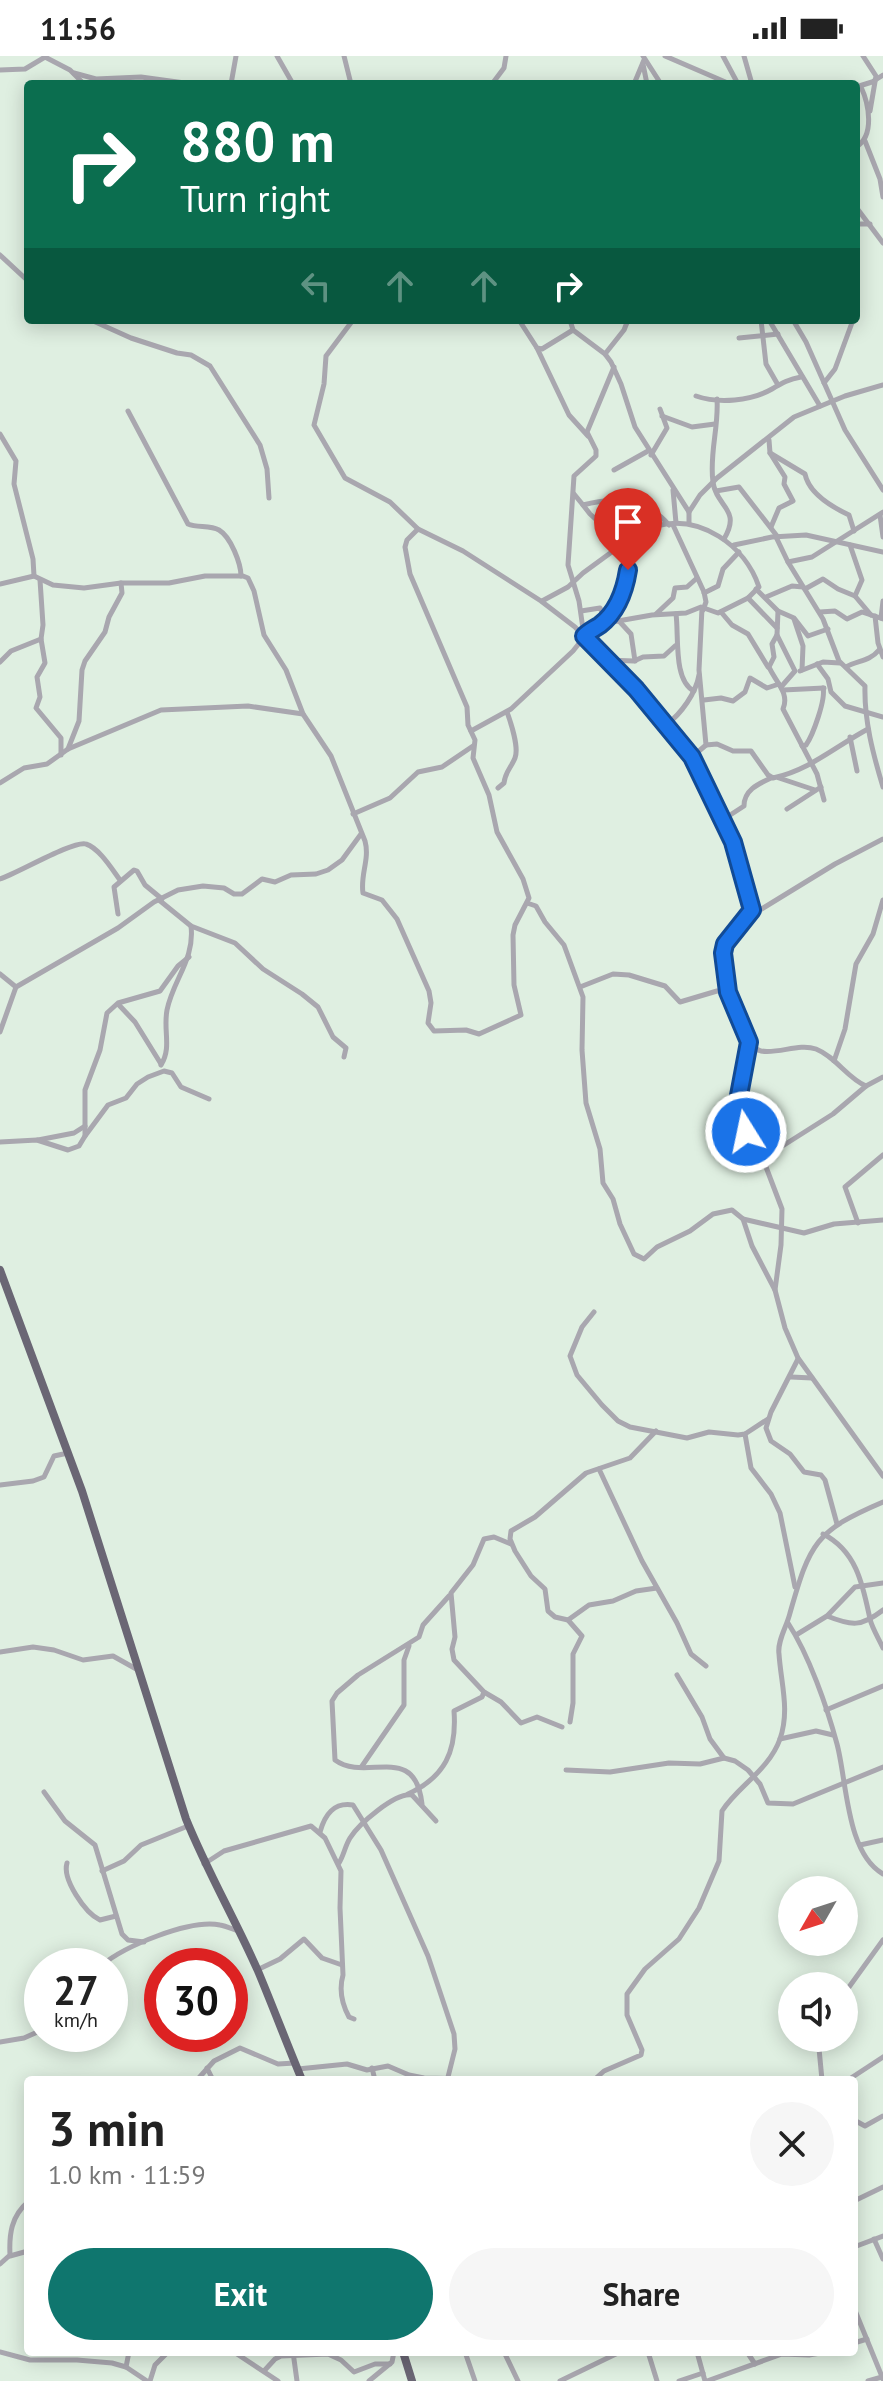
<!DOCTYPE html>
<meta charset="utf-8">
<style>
:root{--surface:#fff;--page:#f6f6f6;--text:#222;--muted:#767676;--accent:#0f766e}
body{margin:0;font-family:"PT Sans",sans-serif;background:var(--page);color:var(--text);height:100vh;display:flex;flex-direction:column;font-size:30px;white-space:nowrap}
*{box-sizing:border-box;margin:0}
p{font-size:26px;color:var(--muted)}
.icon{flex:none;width:44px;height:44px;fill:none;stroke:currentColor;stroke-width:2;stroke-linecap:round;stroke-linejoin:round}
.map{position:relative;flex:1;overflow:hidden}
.side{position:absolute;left:24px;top:2020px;width:834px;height:280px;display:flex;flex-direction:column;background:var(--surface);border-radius:8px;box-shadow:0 4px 20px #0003}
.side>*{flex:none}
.top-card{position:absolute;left:24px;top:24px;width:836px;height:244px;border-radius:8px;box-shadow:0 4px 20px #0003;background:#0b6e4f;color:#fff;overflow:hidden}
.needle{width:52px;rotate:231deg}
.tools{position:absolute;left:778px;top:1820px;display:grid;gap:16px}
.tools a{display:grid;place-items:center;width:80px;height:80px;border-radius:50%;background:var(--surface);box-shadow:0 4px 20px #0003;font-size:40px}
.speed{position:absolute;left:24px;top:1892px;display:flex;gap:16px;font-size:40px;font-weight:700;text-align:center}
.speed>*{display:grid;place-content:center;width:104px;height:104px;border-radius:50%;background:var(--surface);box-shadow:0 4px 20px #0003;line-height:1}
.speed small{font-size:20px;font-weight:400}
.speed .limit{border:12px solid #d22;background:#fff;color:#111}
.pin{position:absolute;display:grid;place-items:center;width:68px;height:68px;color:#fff;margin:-82px -34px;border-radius:50% 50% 50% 0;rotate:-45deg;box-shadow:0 0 8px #0007}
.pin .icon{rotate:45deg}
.me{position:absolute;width:88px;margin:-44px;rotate:350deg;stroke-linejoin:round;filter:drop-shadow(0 0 6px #0008)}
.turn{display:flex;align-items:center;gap:28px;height:168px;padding:0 24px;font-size:36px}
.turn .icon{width:104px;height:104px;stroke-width:2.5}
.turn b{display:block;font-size:56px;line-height:68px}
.lanes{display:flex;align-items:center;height:76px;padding:0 24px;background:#0003;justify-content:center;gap:40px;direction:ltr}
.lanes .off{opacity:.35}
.round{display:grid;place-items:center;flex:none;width:84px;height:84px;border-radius:42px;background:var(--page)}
.headline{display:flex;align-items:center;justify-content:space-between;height:136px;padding:0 24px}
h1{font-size:48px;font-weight:700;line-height:60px}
.action{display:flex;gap:16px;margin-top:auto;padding:16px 24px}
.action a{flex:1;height:92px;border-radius:48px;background:var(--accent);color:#fff;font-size:32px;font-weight:700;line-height:92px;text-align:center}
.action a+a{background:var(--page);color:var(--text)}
.status{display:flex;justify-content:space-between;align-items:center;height:56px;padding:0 40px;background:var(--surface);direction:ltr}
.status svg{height:22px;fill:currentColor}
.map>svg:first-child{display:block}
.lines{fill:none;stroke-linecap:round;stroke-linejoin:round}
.minor{stroke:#a9a7af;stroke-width:5}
.trunk{stroke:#6a6674;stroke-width:8}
.route-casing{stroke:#114b97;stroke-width:20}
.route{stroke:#1a73e8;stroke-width:14}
</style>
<div class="status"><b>11:56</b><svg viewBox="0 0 49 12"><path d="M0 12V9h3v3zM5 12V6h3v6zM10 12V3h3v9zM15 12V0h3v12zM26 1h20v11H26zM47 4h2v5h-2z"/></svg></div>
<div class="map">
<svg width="883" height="2325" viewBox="0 0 883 2325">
<rect width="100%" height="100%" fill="#dfefe1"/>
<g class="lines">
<g class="minor">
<polyline points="277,0 293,28"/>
<polyline points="344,0 351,28"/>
<polyline points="643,0 661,28"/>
<polyline points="665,0 730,28"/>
<polyline points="723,0 738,28"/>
<polyline points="744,0 752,28"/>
<polyline points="863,0 876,20 870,55"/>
<polyline points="643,8 647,28"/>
<polyline points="0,14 25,13 45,1 70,14 84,28"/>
<polyline points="74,17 96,23 141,21 192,28"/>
<polyline points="231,28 236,0"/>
<polyline points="492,28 504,12 506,0"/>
<polyline points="634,28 644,4"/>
<polyline points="856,31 872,26 883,19"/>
<polyline points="865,85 880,123 883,141"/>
<path d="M856 91C875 80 869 48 861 31"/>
<polyline points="856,151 883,187"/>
<polyline points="856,168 870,168"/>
<polyline points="0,199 28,225"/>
<polyline points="91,264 131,282 177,297 191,299 210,310 260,389 267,413 269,442"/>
<polyline points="353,264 326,300 324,328 314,369 345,422 390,446 418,473"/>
<polyline points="519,264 537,292 542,293 573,274"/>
<polyline points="570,264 573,274 605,298 611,306 621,328 635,371 689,456 689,467"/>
<polyline points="761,264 766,308 778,329"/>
<polyline points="769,264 820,350"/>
<polyline points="793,264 806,286 845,374 883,434"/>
<polyline points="739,282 778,278"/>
<polyline points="537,292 569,359 588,380"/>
<polyline points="605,298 624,274 628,264"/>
<polyline points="824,327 835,313 853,264"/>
<path d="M696 340C719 348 751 345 772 333 782 327 789 323 801 321"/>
<path d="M717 343C719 371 709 398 713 426 716 451 742 453 724 483"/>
<path d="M128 355 188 468C197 472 210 469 219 474 231 481 241 508 241 520"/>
<polyline points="662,360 692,371 715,368"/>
<polyline points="0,378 16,405 14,428 33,503 34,520"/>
<polyline points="769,384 770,397 785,421 784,428 793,445 779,452 771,471"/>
<path d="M770 397 805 418C809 438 832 451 849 459L854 475"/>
<polyline points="651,399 667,372 660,353"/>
<polyline points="614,414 648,395"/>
<polyline points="673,434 676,467"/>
<polyline points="716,435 739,431 777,480"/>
<path d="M574 438 583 449C614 440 647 443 669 469"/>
<polyline points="583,449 590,458 623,488"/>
<polyline points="689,456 700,439 717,422 794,361 845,340 883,329"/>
<polyline points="880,459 883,481"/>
<polyline points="673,469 704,536 706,546 703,554"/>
<path d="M776 481 788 506 823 563 839 605 865 630C864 664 873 698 883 731"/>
<polyline points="734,489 772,481 806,479 883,496"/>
<polyline points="850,489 862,524 855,540 871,559"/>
<polyline points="788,506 812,501 883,456"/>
<polyline points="40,524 43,569 41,583 45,607 37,621 40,641 36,652 61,682 61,699"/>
<path d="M0 528 34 520 53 529 84 532 121 527H169L205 520H243L248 522 254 535 264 579 286 614 303 658 331 700 365 785C370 803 360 819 363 837L382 844 397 863 429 935 431 947 428 967 434 975 466 974 479 978 521 959 514 929 513 879 515 869 529 842 523 823 497 776 489 739 473 702 475 684 468 669 467 651 410 518 405 491 407 484 418 473 463 495 541 545 575 571 614 613 636 633 692 701 717 748 733 786 752 854 755 857 835 808 883 783"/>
<polyline points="756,533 778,555 794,562 808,580 828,573"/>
<polyline points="805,533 823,523 838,533 855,540"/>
<polyline points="704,537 718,530 723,513 739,496"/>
<polyline points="766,541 792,530 803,531"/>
<polyline points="748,542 777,572"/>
<polyline points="581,555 600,552 606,563"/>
<path d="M778 555 777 579 772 588 774 601 769 611C775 625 790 637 783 653L817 718 824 744"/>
<polyline points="721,556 732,569 748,578 768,611"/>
<polyline points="820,556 835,555 847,563 862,556 883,563"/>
<polyline points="656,558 673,542 675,532 687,531 697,522"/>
<path d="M676 558C679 579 673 625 694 635"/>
<polyline points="875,560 878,587 883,601"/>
<polyline points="881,562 883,545"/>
<polyline points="794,563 803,590 802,614"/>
<polyline points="619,565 631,578 635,605"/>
<polyline points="602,568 627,531 630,496 625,488"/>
<polyline points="777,579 795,615 781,631"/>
<polyline points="584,580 579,545 568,509 574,420 596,400 596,394 587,376 614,311"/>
<polyline points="607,604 634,605 643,601 664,600 675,590"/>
<polyline points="0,606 11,595 41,583"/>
<polyline points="817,608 828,623 831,636 845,650 883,661"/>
<path d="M846 611C858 604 869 606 879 594"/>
<polyline points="800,615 823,606 840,607"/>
<polyline points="783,634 824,632"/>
<polyline points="704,644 721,642 733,645 745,636 750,622 767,632 779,628"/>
<path d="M667 668C681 658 696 637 699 619"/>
<path d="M471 675 511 653 573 595 589 575 601 568 652 559 686 557 701 551 718 557 748 542 759 531C745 489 700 458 656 470 644 474 637 486 624 487L583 517 568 531 542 545"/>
<polyline points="850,681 857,715"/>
<path d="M706 689 717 688 733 695H751L768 719 773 722C810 714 836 690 868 673"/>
<path d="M802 690 806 689C813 679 826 643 823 632"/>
<polyline points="68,693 79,665 82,614 85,605 105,576 109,561 122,537 121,527"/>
<polyline points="692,701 706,689 699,614 702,552"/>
<polyline points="779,722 815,734"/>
<polyline points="0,727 24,712 47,708 68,693 161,654 248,650 303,658"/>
<path d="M498 732 504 727C505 716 511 712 515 702 519 692 511 667 507 656"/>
<polyline points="787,753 821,731"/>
<polyline points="353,758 390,742 418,716 442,711 473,690"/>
<path d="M724 763 744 750C744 734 758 728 771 722"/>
<path d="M0 823C18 817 74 784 86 788 99 792 112 813 120 824"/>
<polyline points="159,844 191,870 235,887 263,913 302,938 318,951 333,981 346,992 344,1001"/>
<polyline points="527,847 536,850 545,866 564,889 583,941 582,994 586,1047 600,1093 603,1127 613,1143 620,1168 634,1198 644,1203 657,1191 690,1175 713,1158 732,1154 743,1163 752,1190 775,1234"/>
<path d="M752 854C745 864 725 884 723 894 720 913 743 993 761 995 779 998 799 987 816 993 836 1001 847 1022 866 1030"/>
<polyline points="118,858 114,831 134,814 137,815 145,829 162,843"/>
<polyline points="0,918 16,931"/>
<polyline points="580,931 613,918 629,919 665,930 680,946 717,935 727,935"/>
<polyline points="118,948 135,966 161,1008"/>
<polyline points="0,976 16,931 118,872 154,846 178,834 203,830 224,832 234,838 242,838 262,823 275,826 291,819 316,818 328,814 342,804 361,778"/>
<polyline points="749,986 738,1053 747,1080 765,1110"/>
<polyline points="834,1005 845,973 856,908 873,878 883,844"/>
<path d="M161 1009C172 991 163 975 167 954 173 924 195 903 191 870"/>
<polyline points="883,1021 866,1030 833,1058 773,1096 766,1111 782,1153 781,1189 775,1234 785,1272 798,1302 883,1420"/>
<polyline points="85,1080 108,1049 126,1042 137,1028 148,1021 164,1015 172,1017 181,1031 209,1043"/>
<polyline points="38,1084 74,1077 85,1070"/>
<polyline points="0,1086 37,1084 68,1094 79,1090 85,1080 85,1034 100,994 107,957 118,947 160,935 178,910 189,901"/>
<polyline points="743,1163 804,1177 834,1168 883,1164"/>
<polyline points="858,1167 845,1131 883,1099"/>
<polyline points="594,1256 582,1271 570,1300 577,1319 602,1349 618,1365 630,1371 687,1382 709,1376 738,1379 745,1378 768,1363"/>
<polyline points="798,1303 771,1356 766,1372 771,1385 790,1398 804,1416 821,1419 825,1424 837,1468"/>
<polyline points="791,1321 812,1322"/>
<polyline points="745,1378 751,1412 771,1438 780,1457 795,1531"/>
<polyline points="599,1413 642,1505 677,1567 691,1598 706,1610"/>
<polyline points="0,1429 33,1425 44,1421 54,1400 68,1397"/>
<path d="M823 1478C857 1495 863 1530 870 1563 872 1572 879 1583 883 1592"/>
<polyline points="511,1488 494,1481 484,1483 473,1509 451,1537 455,1581 452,1593 454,1604 484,1636 501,1646 521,1667 537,1661 562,1671"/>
<path d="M827 1560C852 1570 861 1571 883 1554"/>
<polyline points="568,1564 589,1549 613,1545 636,1535 657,1532"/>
<path d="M788 1567C809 1599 827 1651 837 1688 847 1725 846 1797 883 1818"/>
<polyline points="796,1579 827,1560 855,1531 883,1527"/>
<polyline points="0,1596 33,1591 54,1594 83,1604 113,1600 138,1614"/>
<polyline points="677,1619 702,1661 710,1683 724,1702"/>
<polyline points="826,1654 883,1630"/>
<polyline points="570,1666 573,1647 573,1598 582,1580 568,1564 555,1561 548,1555 545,1533 531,1520 515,1495 510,1483 511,1475 535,1461 586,1417 630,1402 656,1375"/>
<polyline points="780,1683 816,1675 833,1679"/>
<polyline points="362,1710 404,1649 404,1604 409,1590"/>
<polyline points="566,1714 610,1716 669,1707 700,1708 724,1702 735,1705 748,1714 760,1728 768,1747 793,1748 883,1711"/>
<polyline points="44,1736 65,1765 95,1789 122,1878 128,1884 144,1886"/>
<path d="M408 1738C445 1721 457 1695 454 1655L482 1641 484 1636"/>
<path d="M422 1748C415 1685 366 1727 335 1704L332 1645 337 1637 358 1619 419 1581 423 1569 449 1540"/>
<path d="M320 1776C325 1758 334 1746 353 1749L381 1794 428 1900 454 1978 455 1993 448 2021"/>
<polyline points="860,1789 883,1784"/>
<path d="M67 1807C62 1823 85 1857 100 1864L116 1860"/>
<path d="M339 1807C344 1799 345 1790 350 1782 358 1769 395 1736 412 1739L436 1765"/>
<path d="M204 1808 224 1795 311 1770 325 1782 341 1815 340 1852 343 1919C339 1933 342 1948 349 1961L354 1963"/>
<polyline points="102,1815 124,1805 141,1789 188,1770"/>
<path d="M101 1910C124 1890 190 1863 220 1869 226 1870 232 1873 238 1875"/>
<polyline points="257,1914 280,1903 304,1883 322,1902 342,1909"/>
<polyline points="844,1938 883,1884"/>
<polyline points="818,1982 822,2024"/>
<polyline points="0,1986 24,1982 42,1974"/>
<polyline points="207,2012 213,2024"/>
<polyline points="372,2012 375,2024"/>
<polyline points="298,2013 347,2008 367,2014 388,2010 409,2019 424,2022 521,2024"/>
<polyline points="197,2024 214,2005 240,1992 278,2008 295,2007"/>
<path d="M594 2024 604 2015 641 1999 642 1994 627 1959V1938L645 1913 679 1883 699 1852 719 1805 722 1755C738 1730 769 1714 780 1683 790 1654 781 1628 779 1598 777 1585 787 1570 790 1557 810 1487 815 1475 883 1446"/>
<polyline points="848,2024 883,2001"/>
<polyline points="854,2064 865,2070 883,2060"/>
<polyline points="854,2145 883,2131"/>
<polyline points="874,2183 883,2203"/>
<polyline points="854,2191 883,2180"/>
<polyline points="10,2200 28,2195"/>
<path d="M0 2208 10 2199C9 2179 11 2160 28 2146"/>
<polyline points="854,2252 883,2323"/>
<polyline points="854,2287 867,2283"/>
<polyline points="0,2296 30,2304 77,2304 112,2307 126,2311 147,2325"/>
<polyline points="234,2296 278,2325"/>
<polyline points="293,2296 297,2325"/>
<polyline points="465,2296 475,2325"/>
<polyline points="504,2296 518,2325"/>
<polyline points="648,2296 657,2325"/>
<polyline points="697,2296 705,2325"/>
<polyline points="747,2296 755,2308"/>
<polyline points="126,2311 129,2296"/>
<polyline points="264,2315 275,2303 281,2300 328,2298 341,2304 354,2316 375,2308 390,2308"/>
<polyline points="150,2325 155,2309 168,2296"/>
<polyline points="369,2325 392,2306 394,2296"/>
<polyline points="560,2325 620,2296"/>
<polyline points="679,2325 703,2317"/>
<polyline points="707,2325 782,2298 809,2299 826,2296"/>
<polyline points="868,2325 882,2321"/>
</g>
<g class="trunk">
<path d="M0 1214 82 1435 186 1763C207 1815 235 1863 258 1915 273 1951 287 1988 302 2024"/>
<polyline points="403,2296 412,2325"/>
</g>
</g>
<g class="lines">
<g class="route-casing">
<path id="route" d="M628 514C625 533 617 556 600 569 594 573 589 575 584 580L636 633 692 701 733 786 752 854 725 888 723 897 728 936 749 986 737 1050 746 1076"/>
</g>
<use href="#route" class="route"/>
</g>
</svg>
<div class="tools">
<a><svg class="needle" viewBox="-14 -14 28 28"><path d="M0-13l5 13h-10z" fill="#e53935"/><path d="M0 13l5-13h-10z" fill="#767676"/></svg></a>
<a><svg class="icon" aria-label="sound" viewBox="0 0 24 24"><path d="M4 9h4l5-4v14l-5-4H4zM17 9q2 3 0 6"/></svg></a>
</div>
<div class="speed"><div>27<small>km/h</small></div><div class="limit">30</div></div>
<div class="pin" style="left:628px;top:514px;background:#d93025"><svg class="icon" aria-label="arrive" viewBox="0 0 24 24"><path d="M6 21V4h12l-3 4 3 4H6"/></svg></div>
<svg class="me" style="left:746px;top:1076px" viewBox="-20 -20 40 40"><circle r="17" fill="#1a73e8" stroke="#fff" stroke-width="3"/><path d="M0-11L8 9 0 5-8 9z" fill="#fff"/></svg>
<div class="top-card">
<div class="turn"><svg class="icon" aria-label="right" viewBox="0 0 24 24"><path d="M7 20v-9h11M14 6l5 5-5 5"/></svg><div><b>880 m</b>Turn right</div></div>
<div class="lanes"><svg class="icon off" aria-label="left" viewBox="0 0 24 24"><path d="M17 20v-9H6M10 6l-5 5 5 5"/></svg><svg class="icon off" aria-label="ahead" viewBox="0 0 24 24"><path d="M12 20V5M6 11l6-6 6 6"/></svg><svg class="icon off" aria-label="ahead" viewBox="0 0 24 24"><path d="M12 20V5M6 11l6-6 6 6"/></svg><svg class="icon" aria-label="right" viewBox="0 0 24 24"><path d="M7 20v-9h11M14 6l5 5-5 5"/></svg></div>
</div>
<section class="side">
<div class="headline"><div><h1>3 min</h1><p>1.0 km · 11:59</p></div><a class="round"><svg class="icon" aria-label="close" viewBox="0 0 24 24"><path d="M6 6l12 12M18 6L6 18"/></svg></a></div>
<div class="action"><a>Exit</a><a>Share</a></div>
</section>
</div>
